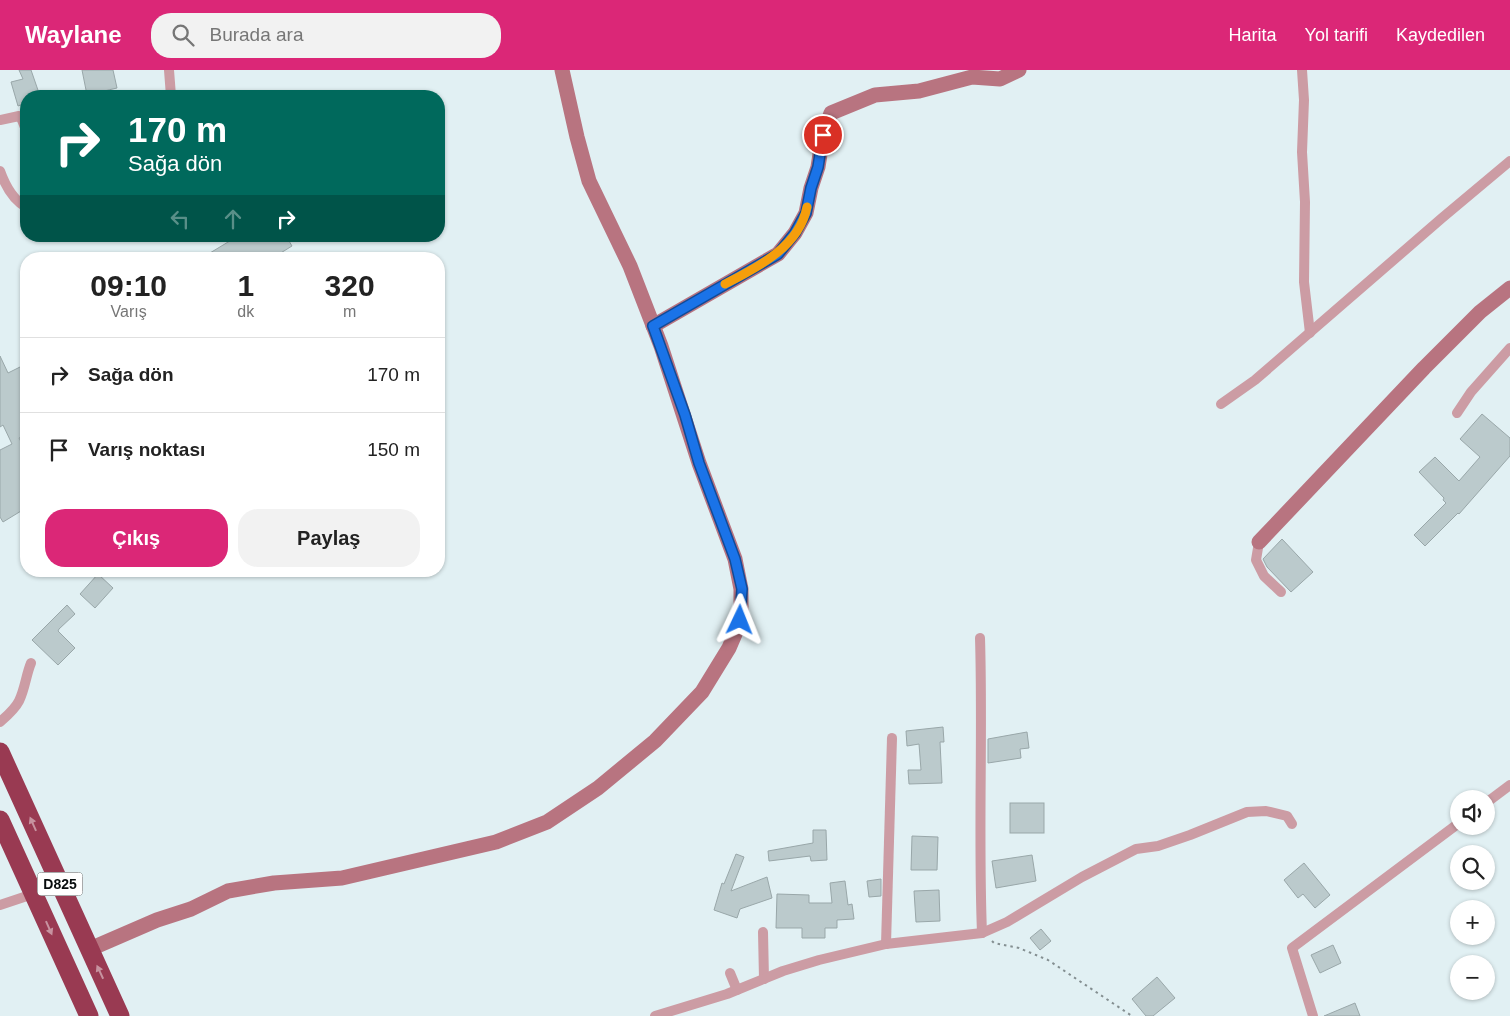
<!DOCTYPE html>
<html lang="tr">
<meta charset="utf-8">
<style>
:root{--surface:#fff;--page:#f2f2f2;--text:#222;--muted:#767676;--line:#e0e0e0;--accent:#db2777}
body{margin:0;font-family:Helvetica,sans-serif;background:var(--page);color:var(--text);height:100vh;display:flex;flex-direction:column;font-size:19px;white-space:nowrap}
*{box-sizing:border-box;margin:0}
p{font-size:16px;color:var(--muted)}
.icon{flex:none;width:28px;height:28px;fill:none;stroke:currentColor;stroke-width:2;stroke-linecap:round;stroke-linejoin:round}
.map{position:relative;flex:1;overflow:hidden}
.details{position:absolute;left:20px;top:182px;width:425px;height:325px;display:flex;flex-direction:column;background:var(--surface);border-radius:20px;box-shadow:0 1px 4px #0004}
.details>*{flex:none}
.top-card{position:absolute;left:20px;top:20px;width:425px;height:152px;border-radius:20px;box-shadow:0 1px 4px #0004;background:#00695c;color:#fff;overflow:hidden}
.fabs{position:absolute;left:1450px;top:720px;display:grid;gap:10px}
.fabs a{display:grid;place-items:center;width:45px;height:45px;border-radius:50%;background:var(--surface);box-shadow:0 1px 4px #0004;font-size:25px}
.pin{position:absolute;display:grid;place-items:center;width:42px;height:42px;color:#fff;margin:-21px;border:2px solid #fff;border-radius:50%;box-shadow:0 1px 5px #0007}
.me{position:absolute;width:55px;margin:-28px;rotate:2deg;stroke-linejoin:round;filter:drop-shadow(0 0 4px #0008)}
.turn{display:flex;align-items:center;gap:18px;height:105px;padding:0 25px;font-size:22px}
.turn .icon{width:65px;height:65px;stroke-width:2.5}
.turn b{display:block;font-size:35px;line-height:42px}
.lanes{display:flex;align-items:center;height:48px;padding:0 25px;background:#0003;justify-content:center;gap:25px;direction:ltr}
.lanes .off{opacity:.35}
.eta{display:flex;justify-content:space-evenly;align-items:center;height:85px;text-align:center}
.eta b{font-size:30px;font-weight:600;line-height:35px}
.button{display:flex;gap:10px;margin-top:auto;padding:10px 25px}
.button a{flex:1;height:58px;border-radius:20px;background:var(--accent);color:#fff;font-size:20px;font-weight:600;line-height:58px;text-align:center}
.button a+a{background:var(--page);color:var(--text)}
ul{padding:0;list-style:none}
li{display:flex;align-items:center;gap:15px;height:75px;padding:0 25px;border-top:1px solid var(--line)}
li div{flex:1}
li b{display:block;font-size:19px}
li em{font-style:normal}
header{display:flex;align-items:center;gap:30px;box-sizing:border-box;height:70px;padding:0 25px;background:var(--accent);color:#fff}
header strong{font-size:24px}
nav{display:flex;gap:28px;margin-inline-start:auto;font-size:18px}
.search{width:350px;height:45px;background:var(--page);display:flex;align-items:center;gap:12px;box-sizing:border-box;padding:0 18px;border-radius:20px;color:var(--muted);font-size:19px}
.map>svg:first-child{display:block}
.building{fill:#bbcacc;stroke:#99a7a9}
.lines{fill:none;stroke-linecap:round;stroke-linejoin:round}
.path{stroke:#848f91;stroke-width:2;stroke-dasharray:2.5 4;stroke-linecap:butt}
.street{stroke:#cc9ca4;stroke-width:10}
.secondary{stroke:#b87480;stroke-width:15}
.highway{stroke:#993a52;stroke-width:19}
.oneway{fill:#c793a0}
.route-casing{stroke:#114b97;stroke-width:12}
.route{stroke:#1a73e8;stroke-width:9}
.slow{stroke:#f59e0b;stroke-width:9}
.labels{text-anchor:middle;stroke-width:4;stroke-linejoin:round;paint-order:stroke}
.shield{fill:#fff;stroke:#515556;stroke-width:1}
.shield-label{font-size:14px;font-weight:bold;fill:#070c0d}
</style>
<header>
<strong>Waylane</strong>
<div class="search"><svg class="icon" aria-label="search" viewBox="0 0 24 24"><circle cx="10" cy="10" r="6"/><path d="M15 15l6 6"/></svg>Burada ara</div>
<nav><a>Harita</a><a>Yol tarifi</a><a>Kaydedilen</a></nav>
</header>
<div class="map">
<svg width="1510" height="946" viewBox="0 0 1510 946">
<rect width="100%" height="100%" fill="#e1f0f3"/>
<g class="building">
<polygon points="19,0 31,0 40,26 26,26 26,33 18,36 11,12 23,9"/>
<polygon points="82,0 113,0 117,18 87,25"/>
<polygon points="238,166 286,166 292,176 271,189 200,189"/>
<polygon points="0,286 8,303 26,294 26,364 19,368 26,381 26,438 3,452 0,447 0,380 12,374 3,355 0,357"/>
<polygon points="1482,344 1510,368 1510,386 1459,444 1458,443 1425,476 1414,465 1446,433 1443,430 1444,428 1419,402 1435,387 1459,411 1480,387 1460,369"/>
<polygon points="1282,469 1313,502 1291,522 1267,497 1263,489"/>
<polygon points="98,504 113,518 95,538 80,524"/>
<polygon points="67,535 75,544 59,559 58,561 75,578 58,595 32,570"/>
<polygon points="943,657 944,672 940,672 942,713 909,714 908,700 921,700 919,674 907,676 906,661"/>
<polygon points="1027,662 1029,678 1020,679 1021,688 988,693 988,669"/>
<rect x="1010" y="733" width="34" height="30"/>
<polygon points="813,760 826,760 827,790 811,791 810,786 769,791 768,781 813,773"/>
<polygon points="912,766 938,767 937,800 911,800"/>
<polygon points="736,784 744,787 731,821 767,807 772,828 740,839 737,848 714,840 722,813 724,814"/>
<polygon points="1032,785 1036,811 996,818 992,791"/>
<polygon points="1304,793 1330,825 1315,838 1303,824 1298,828 1284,810"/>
<polygon points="881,809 881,826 869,827 867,811"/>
<polygon points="845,811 848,835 852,834 854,849 837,850 837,858 825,858 825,868 802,868 802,858 776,858 777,824 809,825 809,833 832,833 830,813"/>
<polygon points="939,820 940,851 916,852 914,821"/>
<polygon points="1041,859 1051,871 1040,880 1030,868"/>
<polygon points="1333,875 1341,893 1320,903 1311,885"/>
<polygon points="1157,907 1175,928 1153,946 1146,946 1132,929"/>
<polygon points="1355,933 1360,946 1324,946"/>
</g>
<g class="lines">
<polyline class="path" points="992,871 994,873 1019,878 1048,890 1132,946"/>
<g class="street">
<polyline points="169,0 171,26"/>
<polyline points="1302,0 1304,30 1302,82 1305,132 1304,212 1310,263"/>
<polyline points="0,50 19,46 22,50 26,60"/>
<path d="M0 101C5 115 13 130 26 137"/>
<polyline points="1221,334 1255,310 1442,148 1510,91"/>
<polyline points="1457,343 1471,322 1510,278"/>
<polyline points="1259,472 1256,490 1264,506 1281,522"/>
<path d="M980 568C983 666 978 764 982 863"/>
<path d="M0 652C7 646 15 639 19 631 25 619 26 605 31 593"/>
<polyline points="1486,733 1510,715"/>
<polyline points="0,835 33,824"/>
<polyline points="763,862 764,909"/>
<polyline points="886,874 892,668"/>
<polyline points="730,903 737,920"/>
<polyline points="655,946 727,924 783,901 819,890 886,874 982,863 1007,852 1082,807 1136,779 1158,776 1190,765 1247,742 1266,741 1287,746 1292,754"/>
<polyline points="1313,946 1292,878 1459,753"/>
</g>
<g class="secondary">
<polyline points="653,256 778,184 795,163 806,143 811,118 818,97 823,65 831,43 875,25 919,21 972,7 1000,9 1019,0"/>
<polyline points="1259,472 1424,298 1480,242 1510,218"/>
<polyline points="90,879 157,850 191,839 228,821 274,813 342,808 496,772 547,752 598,718 655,671 702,622 729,578 741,550 741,519 735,489 699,393 661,276 630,196 589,111 577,67 562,0"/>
</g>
<g class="highway">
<polyline points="0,682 120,946"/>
<polyline points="0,750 89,946"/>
</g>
</g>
<defs><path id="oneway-solid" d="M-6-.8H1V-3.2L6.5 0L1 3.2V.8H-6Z" transform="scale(1.25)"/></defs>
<g class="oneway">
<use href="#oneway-solid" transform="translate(33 754) rotate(-114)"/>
<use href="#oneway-solid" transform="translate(49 858) rotate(66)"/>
<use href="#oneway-solid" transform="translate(100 902) rotate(-115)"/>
</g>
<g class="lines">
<g class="route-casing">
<polyline id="route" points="740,550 742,519 735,489 699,393 685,345 653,256 778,184 795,163 806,143 811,118 818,97 823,65"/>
</g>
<use href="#route" class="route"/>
<path class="slow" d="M725 214C758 197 799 177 807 137"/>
</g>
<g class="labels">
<rect class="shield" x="37.5" y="802.5" width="45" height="23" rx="4"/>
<g class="shield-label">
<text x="60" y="819">D825</text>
</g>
</g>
</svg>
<div class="fabs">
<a><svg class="icon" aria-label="sound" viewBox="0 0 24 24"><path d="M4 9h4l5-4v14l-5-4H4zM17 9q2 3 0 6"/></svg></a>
<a><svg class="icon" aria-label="search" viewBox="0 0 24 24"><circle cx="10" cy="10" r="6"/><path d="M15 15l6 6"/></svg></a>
<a>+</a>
<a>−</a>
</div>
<div class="pin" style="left:823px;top:65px;background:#d93025"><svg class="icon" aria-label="arrive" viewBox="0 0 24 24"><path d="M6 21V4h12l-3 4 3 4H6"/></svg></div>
<svg class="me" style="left:740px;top:550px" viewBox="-20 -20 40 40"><path d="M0-17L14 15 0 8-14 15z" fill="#1a73e8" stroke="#fff" stroke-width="4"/></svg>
<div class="top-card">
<div class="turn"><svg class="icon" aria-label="right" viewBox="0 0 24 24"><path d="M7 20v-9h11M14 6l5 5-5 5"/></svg><div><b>170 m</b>Sağa dön</div></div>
<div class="lanes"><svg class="icon off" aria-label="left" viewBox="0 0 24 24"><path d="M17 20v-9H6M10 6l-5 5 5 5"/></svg><svg class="icon off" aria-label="ahead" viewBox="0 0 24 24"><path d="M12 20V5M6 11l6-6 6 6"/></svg><svg class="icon" aria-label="right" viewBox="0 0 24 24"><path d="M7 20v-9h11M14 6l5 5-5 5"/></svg></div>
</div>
<section class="details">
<div class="eta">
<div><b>09:10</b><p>Varış</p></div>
<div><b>1</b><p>dk</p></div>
<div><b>320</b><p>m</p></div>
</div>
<ul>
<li><svg class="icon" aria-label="right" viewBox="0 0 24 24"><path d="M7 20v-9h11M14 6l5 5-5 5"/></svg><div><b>Sağa dön</b></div><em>170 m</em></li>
<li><svg class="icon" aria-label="arrive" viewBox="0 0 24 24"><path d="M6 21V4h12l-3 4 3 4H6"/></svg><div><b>Varış noktası</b></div><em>150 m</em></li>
</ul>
<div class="button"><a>Çıkış</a><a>Paylaş</a></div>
</section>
</div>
